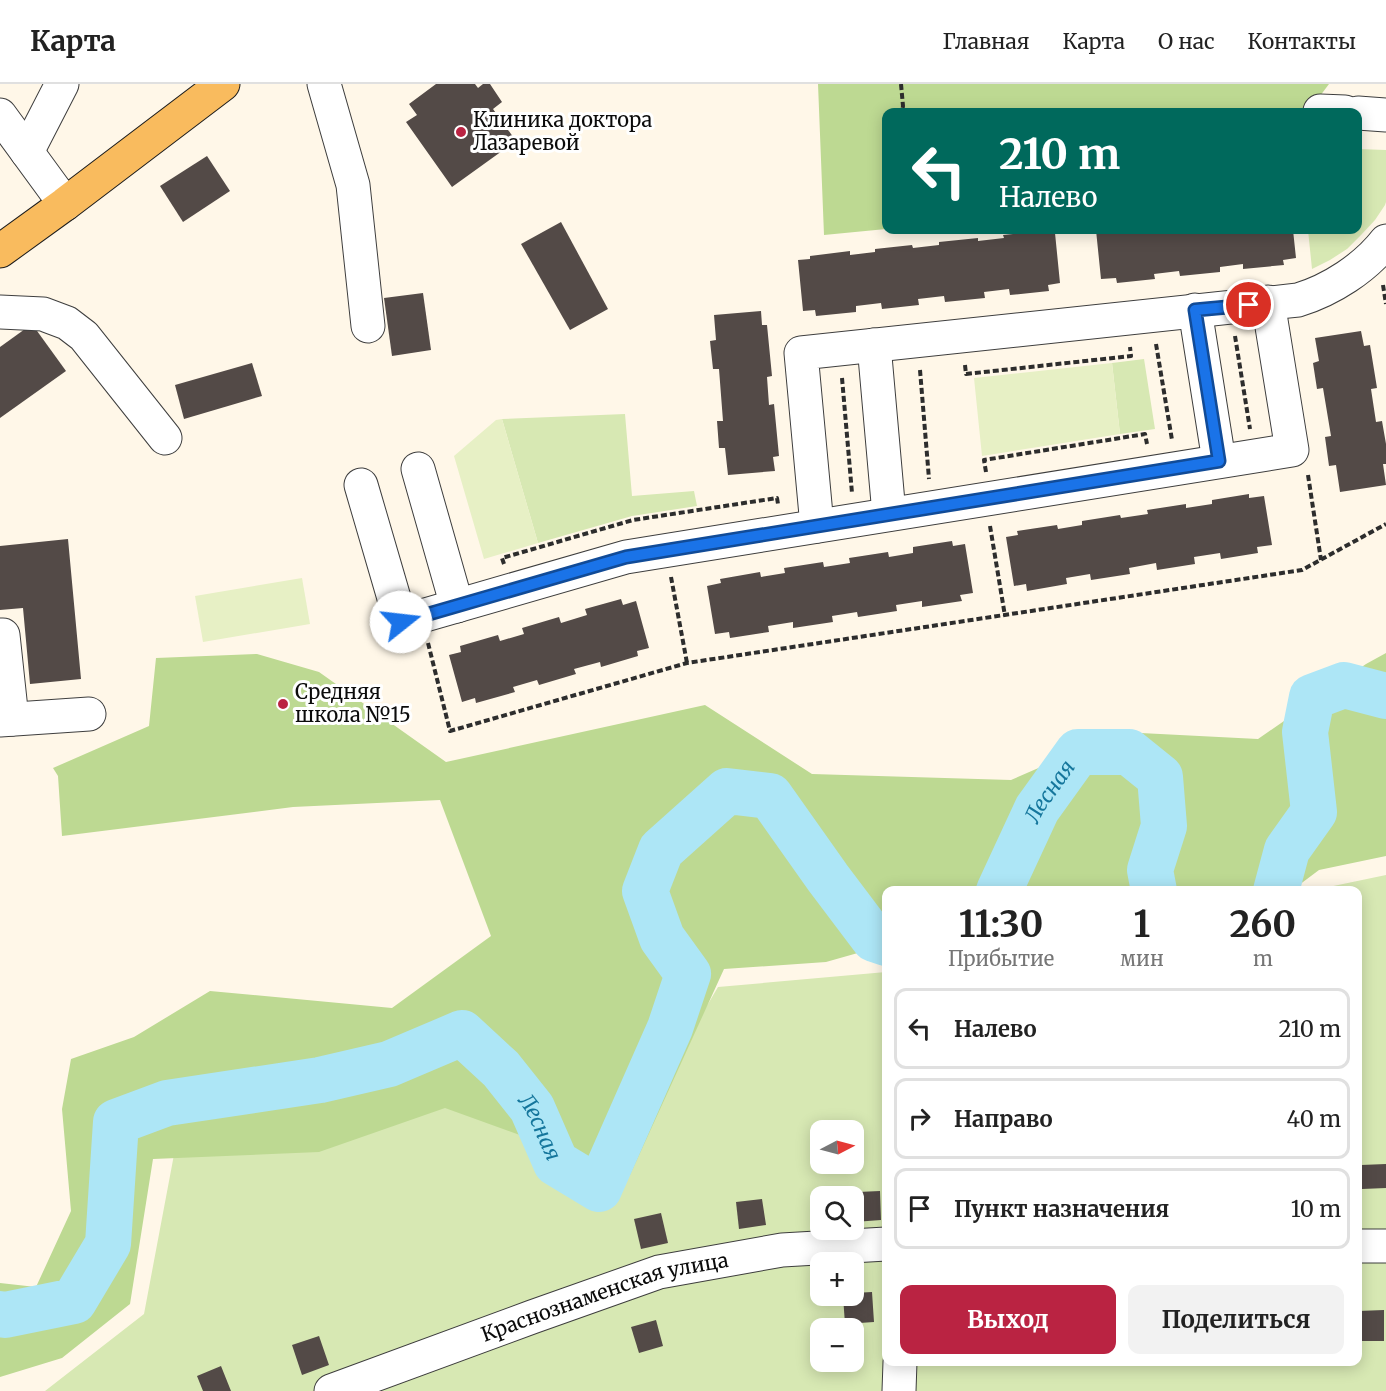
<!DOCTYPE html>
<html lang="ru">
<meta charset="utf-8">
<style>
:root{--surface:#fff;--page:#f2f2f2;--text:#222;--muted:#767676;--line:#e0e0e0;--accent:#ba2342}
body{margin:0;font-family:Merriweather,serif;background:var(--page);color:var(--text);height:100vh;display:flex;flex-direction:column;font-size:22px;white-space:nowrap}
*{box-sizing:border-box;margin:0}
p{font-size:20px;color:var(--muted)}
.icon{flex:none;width:33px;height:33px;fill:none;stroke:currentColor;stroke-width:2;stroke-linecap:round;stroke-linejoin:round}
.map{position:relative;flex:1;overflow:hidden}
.drawer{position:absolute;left:882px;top:802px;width:480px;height:480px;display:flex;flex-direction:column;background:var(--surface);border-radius:12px;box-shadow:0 3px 15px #0003}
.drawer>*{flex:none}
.hud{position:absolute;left:882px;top:24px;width:480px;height:126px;border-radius:12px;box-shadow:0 3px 15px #0003;background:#00695c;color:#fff;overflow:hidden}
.needle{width:39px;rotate:84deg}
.controls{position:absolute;left:810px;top:1036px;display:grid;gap:12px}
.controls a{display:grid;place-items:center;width:54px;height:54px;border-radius:12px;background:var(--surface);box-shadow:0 3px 15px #0003;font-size:30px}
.pin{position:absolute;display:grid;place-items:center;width:51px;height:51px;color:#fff;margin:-26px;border:3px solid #fff;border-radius:50%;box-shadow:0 2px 6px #0007}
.me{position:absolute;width:66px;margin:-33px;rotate:74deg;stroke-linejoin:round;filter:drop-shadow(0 0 4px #0008)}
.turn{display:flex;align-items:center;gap:21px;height:126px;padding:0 18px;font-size:27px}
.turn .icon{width:78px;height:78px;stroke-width:2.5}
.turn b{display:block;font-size:42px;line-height:51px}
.eta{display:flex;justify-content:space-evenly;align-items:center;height:102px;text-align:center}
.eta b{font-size:36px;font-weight:700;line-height:42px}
.primary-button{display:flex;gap:12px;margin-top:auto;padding:12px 18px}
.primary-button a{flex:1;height:69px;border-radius:12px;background:var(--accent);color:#fff;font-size:24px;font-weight:700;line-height:69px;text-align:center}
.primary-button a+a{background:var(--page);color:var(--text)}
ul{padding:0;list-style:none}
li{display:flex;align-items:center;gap:18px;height:81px;margin:0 12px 9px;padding:0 6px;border:3px solid var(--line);border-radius:12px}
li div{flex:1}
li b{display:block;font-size:22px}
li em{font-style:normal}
header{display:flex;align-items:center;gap:36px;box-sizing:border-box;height:84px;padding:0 30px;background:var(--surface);border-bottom:2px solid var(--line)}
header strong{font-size:28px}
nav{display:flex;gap:33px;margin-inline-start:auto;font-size:21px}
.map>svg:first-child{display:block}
.green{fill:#d7e8b3;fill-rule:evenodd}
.forest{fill:#bdd992}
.pitch{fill:#e7f0c5}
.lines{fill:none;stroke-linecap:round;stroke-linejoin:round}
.river{stroke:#ade6f6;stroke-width:46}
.building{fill:#534a47}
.minor-casing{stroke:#3e3e3e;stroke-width:35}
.major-casing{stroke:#1c1c1c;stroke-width:35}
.path{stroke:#2d2d2d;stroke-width:4;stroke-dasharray:6 3;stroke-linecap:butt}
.minor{stroke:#fff;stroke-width:33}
.major{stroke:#f9bb5e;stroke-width:33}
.route-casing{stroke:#114b97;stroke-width:15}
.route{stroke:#1a73e8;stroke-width:10}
.poi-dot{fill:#ba2342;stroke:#fff;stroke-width:2}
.labels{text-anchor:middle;stroke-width:6;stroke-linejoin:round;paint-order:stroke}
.poi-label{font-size:20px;fill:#0b0b0b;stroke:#fff;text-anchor:start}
.street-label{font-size:20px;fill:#0b0b0b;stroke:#fff}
.water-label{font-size:21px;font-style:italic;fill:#15769c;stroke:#fff}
</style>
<header>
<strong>Карта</strong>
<nav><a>Главная</a><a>Карта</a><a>О нас</a><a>Контакты</a></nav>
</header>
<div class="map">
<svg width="1386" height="1307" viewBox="0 0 1386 1307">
<rect width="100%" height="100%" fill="#fff7e8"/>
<g class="green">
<polygon points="1358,65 1386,66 1386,118 1385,121 1375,136 1361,151 1347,165 1330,176 1312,185 1308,146 1358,146"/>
<polygon points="1144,275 1155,345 1120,350 1112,279"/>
<polygon points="625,330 632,412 694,407 697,422 632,432 538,459 502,335"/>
<path d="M1386 791V1307H45L144 1230 176 1060 468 1000 599 1105 718 903 886 888V1278H1358V807H1318L1319 805ZM820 1047H854V1080H820ZM820 1113H854V1146H820ZM820 1179H854V1212H820ZM820 1245H854V1278H820Z"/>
</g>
<g class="forest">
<polygon points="818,0 1329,0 1308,28 886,28 886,145 824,151"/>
<polygon points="1386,569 1386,772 1319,786 1291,807 886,807 886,861 826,878 724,885 630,1091 445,1024 319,1068 153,1075 130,1220 62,1274 0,1293 0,1199 36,1203 71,1127 62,1025 71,975 134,953 210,907 392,924 491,852 440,716 293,723 62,752 58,692 53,684 149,642 156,574 257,570 319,588 446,678 705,621 812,690 1011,696 1121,648 1258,655 1366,580"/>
</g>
<g class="pitch">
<polygon points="1112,279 1120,350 982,372 974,294"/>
<polygon points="502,335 538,459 484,475 454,372 496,336"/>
<polygon points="302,494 310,540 203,558 195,512"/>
</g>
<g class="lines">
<g class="river">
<path id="s1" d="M999 807 1037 725 1078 668H1129L1160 693 1164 742 1150 786 1154 807"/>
<polyline points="1276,807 1287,766 1314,728 1305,648 1312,613 1344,601 1386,612"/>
<path id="s2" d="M0 1230 5 1231 74 1217 108 1160 116 1038 167 1019 320 996 389 980 462 949 501 985 532 1024 556 1079 599 1105 670 944 688 890 662 854 645 807 661 766 727 707 770 712 828 794 874 855 886 859"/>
</g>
</g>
<g class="building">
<polygon points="436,0 475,0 478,4 483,0 490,0 502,18 493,25 516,57 452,103 406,38 417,31 409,20"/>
<polygon points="207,72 230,107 183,138 160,102"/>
<polygon points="561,138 608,225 570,246 521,160"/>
<polygon points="1096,146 1293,146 1296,174 1283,176 1284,181 1243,185 1243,180 1220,183 1220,188 1180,192 1179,187 1154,190 1155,195 1117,199 1116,194 1101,195"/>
<polygon points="1042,147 1043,150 1055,149 1060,199 1048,201 1049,207 1010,211 1009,205 984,208 985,214 945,218 944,212 918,215 919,221 882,225 881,219 856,222 856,228 816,232 815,226 803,227 798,176 810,175 810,172 850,167 850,171 875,168 875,165 912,161 913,164 939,161 939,158 978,154 978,157 1004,154 1003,151"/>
<polygon points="423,209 431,266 392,272 384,214"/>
<polygon points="761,227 762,241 767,241 772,292 767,293 769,321 774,320 779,372 773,373 775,387 728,391 725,364 719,364 717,337 723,337 719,285 713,285 710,257 716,256 714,231"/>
<polygon points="32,240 66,287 0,334 0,263"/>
<polygon points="1361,247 1364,262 1370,261 1377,304 1371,305 1376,338 1382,337 1386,360 1386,380 1383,380 1386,401 1340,408 1336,381 1329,382 1325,353 1331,352 1323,304 1317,305 1313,279 1319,277 1315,254"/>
<polygon points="252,279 262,312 184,335 175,301"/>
<polygon points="1249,410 1249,414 1264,412 1272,461 1257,463 1258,469 1221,475 1220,469 1194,473 1195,480 1157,486 1156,479 1129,484 1130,490 1091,496 1090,490 1066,494 1067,500 1027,507 1026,500 1014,502 1006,453 1018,451 1017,447 1057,441 1058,445 1082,441 1082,437 1120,431 1121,434 1148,430 1147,426 1186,420 1186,424 1212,420 1212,416"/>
<polygon points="68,455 81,595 30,600 23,524 0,526 0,462"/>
<polygon points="952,457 953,462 965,460 973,509 960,511 962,517 922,523 922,517 896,521 897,527 858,533 857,528 832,532 833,538 793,544 793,538 768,542 769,548 730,554 729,548 715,550 707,502 721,499 720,495 760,488 761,493 785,489 784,484 823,478 824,483 850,479 849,474 888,468 889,473 913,469 913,463"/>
<polygon points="621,515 623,521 636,517 649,564 637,567 638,572 601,583 600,578 574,585 576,590 539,601 537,596 513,603 515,608 476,619 475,614 462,618 449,571 461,568 460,562 498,551 500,557 524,550 522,544 559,533 561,539 587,531 585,525"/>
<polygon points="1386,1080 1386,1104 1362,1105 1361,1081"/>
<polygon points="880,1107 881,1136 854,1138 854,1113 836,1113 836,1109"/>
<polygon points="1358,1113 1362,1114 1360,1148 1358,1148"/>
<polygon points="762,1115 766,1141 739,1145 736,1118"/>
<polygon points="661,1129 668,1159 641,1165 634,1135"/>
<polygon points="872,1208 874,1238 845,1240 843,1212 854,1212 854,1209"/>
<polygon points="1384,1226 1384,1257 1358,1257 1358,1227"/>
<polygon points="656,1236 663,1262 639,1269 631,1243"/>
<polygon points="319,1252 329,1281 302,1291 292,1261"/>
<polygon points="221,1282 231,1307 203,1307 197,1292"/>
</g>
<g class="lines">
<g class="minor-casing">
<g id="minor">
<polyline points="324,0 353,101 368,242"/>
<polyline points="1320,27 1345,28"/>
<polyline points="1358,29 1386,31"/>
<polyline points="0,31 65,120"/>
<polyline points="27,68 62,0"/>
<polyline points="1195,226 1219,377"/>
<polyline points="0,228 43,230 67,239 84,252 165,354"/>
<polyline points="874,261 889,430"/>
<polyline points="418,385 457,522"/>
<polyline points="361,401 401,538 626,473 1292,366 1268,218"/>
<path d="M817 442 801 269 1298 216C1331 206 1365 184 1386 157"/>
<polyline points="0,551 3,551 12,635"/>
<polyline points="0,636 89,630"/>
<polyline points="1358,1162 1386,1162"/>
<path id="s3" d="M331 1307 532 1233 659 1188 782 1166 886 1160"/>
<polyline points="899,1307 900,1278"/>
</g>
</g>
<g class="major-casing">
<polyline id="major" points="0,167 65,120 223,0"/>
</g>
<g class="path">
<polyline points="901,0 903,22 902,28"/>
<polyline points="1383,201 1386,220"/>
<polyline points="1235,252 1250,345"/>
<polyline points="1156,260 1172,356"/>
<polyline points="965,281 966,290 1131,272 1130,263"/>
<polyline points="920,286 929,395"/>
<polyline points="842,294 852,409"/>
<polyline points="986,388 984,376 1145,350 1147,360"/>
<polyline points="1308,391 1321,476"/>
<polyline points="990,442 1005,532"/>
<polyline points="504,480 502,474 633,436 777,414 778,420"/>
<polyline points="671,493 687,579"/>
<polyline points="428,559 450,647 687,579 1302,486 1386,440"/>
</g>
<use href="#minor" class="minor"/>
<use href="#major" class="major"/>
</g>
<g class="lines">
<g class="route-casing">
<polyline id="route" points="401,538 626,473 1219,377 1195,226 1249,221"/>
</g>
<use href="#route" class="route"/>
</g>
<g class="poi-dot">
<circle cx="461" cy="48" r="6"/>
<circle cx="283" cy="620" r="6"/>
</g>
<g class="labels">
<g class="poi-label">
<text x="473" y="43">Клиника доктора<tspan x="473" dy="23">Лазаревой</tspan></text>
<text x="295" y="615">Средняя<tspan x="295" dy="23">школа №15</tspan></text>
</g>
<g class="street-label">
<text dy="7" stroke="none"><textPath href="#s3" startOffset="290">Краснознаменская улица</textPath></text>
</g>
<g class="water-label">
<text dy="7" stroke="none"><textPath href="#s1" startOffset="112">Лесная</textPath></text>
<text dy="7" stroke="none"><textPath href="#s2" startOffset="747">Лесная</textPath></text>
</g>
</g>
</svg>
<div class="controls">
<a><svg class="needle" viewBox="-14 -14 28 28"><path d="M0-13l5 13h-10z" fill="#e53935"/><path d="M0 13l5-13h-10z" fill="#767676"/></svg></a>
<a><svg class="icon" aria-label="search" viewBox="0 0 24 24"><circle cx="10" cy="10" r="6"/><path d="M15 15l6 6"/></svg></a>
<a>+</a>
<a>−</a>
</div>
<div class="pin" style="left:1249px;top:221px;background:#d93025"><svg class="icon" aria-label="arrive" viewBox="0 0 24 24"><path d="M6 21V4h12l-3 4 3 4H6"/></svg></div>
<svg class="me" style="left:401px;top:538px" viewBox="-20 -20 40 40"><circle r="19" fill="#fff"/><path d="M0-13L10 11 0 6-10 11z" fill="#1a73e8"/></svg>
<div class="hud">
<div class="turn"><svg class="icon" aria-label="left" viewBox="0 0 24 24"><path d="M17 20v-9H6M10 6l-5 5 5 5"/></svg><div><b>210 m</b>Налево</div></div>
</div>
<section class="drawer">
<div class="eta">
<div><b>11:30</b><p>Прибытие</p></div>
<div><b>1</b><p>мин</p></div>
<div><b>260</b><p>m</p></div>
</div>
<ul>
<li><svg class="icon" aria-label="left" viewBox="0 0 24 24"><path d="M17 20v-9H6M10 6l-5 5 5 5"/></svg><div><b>Налево</b></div><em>210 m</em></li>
<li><svg class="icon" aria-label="right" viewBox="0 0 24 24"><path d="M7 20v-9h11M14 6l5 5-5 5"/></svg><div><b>Направо</b></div><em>40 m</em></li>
<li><svg class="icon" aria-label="arrive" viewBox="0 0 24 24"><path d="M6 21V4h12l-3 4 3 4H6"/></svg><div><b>Пункт назначения</b></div><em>10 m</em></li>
</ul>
<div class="primary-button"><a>Выход</a><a>Поделиться</a></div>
</section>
</div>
